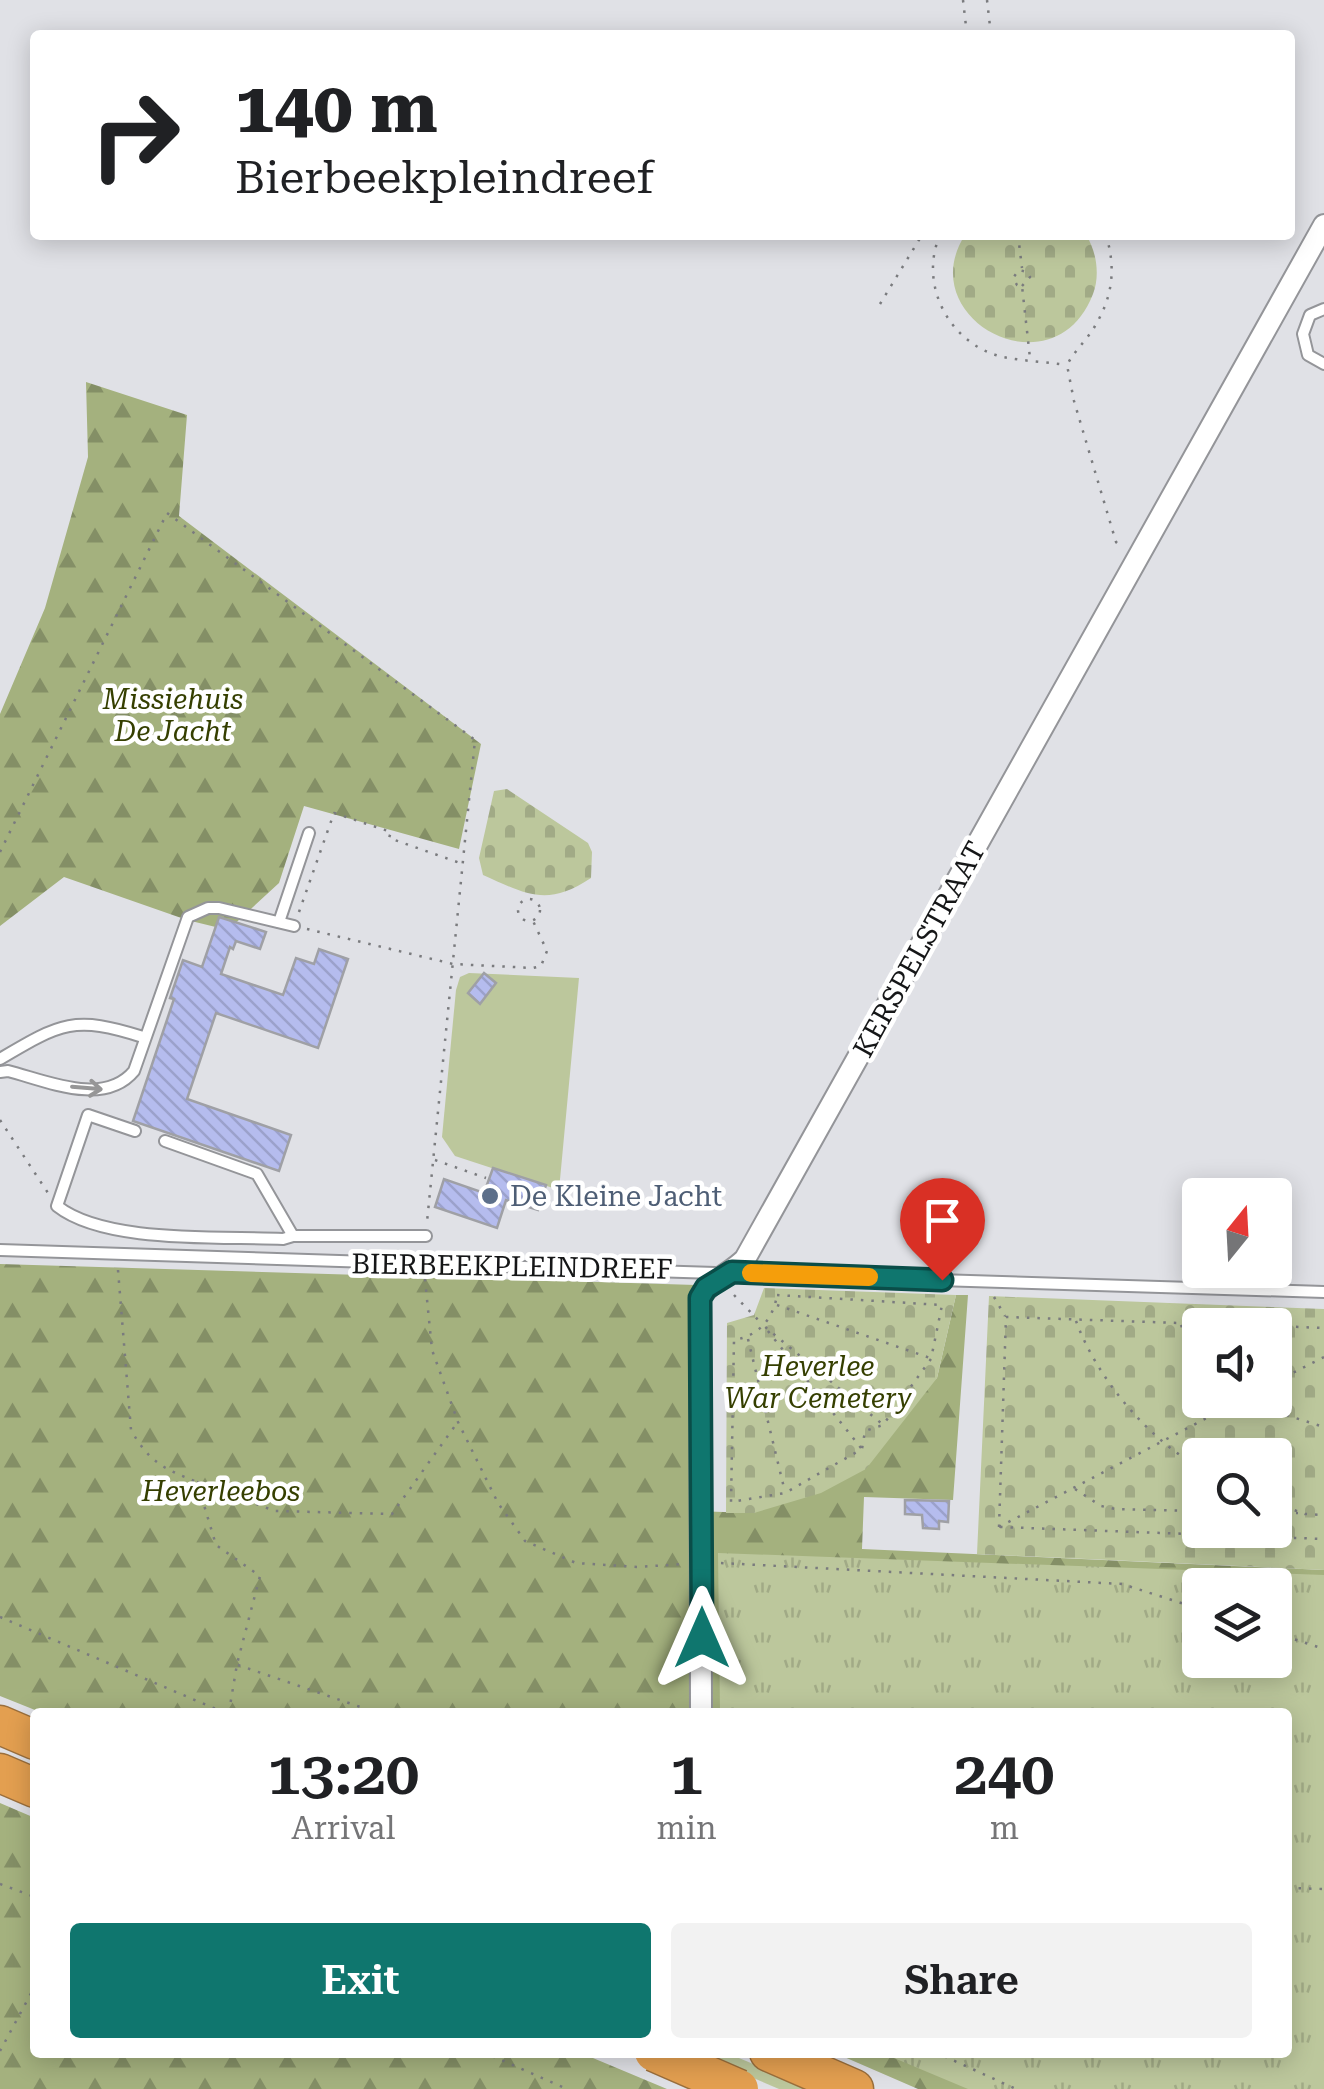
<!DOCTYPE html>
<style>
:root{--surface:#fff;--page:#f2f2f2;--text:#202124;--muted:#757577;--accent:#0f766e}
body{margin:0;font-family:"Roboto Serif",serif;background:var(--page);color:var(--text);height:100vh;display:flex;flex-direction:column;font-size:38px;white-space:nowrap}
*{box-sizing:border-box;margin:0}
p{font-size:32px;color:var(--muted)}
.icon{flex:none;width:55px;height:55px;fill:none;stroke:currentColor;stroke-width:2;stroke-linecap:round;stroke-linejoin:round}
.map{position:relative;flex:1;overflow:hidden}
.side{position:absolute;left:30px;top:1708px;width:1262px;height:350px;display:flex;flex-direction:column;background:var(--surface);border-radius:10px;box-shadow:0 5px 25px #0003}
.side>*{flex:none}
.guide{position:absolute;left:30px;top:30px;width:1265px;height:210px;border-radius:10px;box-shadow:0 5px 25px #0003;background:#fff;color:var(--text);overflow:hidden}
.needle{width:65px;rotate:18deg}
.buttons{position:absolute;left:1182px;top:1178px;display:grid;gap:20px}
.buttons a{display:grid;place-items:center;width:110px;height:110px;border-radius:10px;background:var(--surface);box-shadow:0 5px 25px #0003;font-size:50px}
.pin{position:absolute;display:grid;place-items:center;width:85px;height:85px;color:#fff;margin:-102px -42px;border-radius:50% 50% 50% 0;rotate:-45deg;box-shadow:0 0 10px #0007}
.pin .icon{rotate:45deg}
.me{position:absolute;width:110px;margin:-55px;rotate:0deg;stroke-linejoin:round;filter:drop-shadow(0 0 8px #0008)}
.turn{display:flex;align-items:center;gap:35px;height:210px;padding:0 40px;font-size:45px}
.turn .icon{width:130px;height:130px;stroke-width:2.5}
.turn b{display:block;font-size:70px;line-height:85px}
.eta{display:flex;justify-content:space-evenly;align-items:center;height:170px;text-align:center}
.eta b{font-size:60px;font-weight:600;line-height:70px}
.button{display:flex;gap:20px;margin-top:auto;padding:20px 40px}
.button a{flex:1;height:115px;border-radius:10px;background:var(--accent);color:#fff;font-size:40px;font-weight:600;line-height:115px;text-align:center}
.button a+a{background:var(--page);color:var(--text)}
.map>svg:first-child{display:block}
.grass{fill:#bcc79c}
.forest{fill:url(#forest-firs);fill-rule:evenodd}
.cemetery{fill:url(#cemetery-stones);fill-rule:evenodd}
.park{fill:url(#park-tufts);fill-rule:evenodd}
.building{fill:url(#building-back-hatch);stroke:#9fa0a5;stroke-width:2.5}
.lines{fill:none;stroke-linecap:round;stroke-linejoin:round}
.service-casing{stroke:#949599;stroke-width:14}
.minor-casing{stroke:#949599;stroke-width:24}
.motorway-casing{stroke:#9b6f3c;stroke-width:41}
.path{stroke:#7a7b7e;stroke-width:2.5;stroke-dasharray:2.5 8;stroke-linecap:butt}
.service{stroke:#fff;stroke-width:10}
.minor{stroke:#fff;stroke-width:20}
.motorway{stroke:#e39f50;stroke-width:38}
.motorway-bridge-casing{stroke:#9b6f3c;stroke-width:41;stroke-linecap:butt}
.motorway-bridge{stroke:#e39f50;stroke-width:38}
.oneway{stroke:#969697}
.route-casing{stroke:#0a4d48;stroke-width:25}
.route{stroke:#0f766e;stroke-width:18}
.slow{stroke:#f59e0b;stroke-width:18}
.service-dot{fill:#5c6f8a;stroke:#fff;stroke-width:4}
.labels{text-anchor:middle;stroke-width:9;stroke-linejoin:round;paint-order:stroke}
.park-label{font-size:28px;font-style:italic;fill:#353f00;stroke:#fff}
.street-label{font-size:28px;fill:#151617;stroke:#fff}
.service-label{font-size:28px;fill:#4e5e75;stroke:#fff;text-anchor:start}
</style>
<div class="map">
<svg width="1324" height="2089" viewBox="0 0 1324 2089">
<defs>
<pattern id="forest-firs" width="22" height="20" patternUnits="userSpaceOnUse" patternTransform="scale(2.5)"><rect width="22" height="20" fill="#a4b17e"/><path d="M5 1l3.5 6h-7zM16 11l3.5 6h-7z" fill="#848f66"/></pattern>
<pattern id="cemetery-stones" width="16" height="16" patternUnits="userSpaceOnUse" patternTransform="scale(2.5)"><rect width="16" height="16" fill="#bcc79c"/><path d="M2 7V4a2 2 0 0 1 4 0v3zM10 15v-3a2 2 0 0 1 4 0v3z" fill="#a1aa86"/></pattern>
<pattern id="park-tufts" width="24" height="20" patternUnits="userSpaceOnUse" patternTransform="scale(2.5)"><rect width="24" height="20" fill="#bcc79c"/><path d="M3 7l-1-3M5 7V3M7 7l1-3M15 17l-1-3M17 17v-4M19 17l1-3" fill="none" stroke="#a1aa86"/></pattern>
<pattern id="building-back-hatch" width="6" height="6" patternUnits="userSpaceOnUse" patternTransform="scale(2.5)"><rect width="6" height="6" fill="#b5bcee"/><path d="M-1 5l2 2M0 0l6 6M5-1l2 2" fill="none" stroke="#9ba1cb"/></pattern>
</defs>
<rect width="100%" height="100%" fill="#e0e1e6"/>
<g class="grass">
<polygon points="469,973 579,978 559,1190 455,1156 442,1137 456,990 460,977"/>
<polygon points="713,2053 727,2053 813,2089 779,2089 711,2060"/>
</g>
<g class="forest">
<polygon points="86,382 187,415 179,516 481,744 459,849 304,806 279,883 228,930 187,920 64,877 0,926 0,714 45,608 88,457"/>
<path d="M0 1264 696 1285 693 1511 754 1513 937 1378 956 1295H968L953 1500 864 1497 862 1549 1324 1570V2089H918L835 2053 1288 2052V1712H40L0 1696ZM1200 1585H1275V1660H1200Z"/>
<polygon points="0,1803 35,1818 35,2052 581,2053 667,2089 0,2089"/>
</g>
<g class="cemetery">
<path d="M965 235H1086C1097 252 1100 276 1093 294 1054 395 911 319 965 235Z"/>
<path d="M507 789 588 843 592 852 591 878C547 907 528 895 483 875L479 858 494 791Z"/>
<polygon points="764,1288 956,1295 937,1378 866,1469 821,1493 754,1513 726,1513 727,1323 754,1315"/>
<path d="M989 1296 1324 1309V1570L977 1554ZM1200 1325H1275V1400H1200ZM1200 1455H1275V1530H1200Z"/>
</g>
<path class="park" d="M718 1553 1324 1575V2089H968L882 2053 1288 2052V1712H720ZM1200 1585H1275V1660H1200Z"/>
<g class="building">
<polygon points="219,917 266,932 260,949 236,941 233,949 230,947 221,974 283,995 296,958 314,964 319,949 348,959 318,1048 216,1013 187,1099 291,1135 279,1171 133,1121 174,999 170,998 183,960 202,967"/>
<polygon points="484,973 496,983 480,1004 468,993"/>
<polygon points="493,1168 546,1185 538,1210 506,1200 497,1228 435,1207 444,1179 484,1193"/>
<polygon points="905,1500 949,1501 948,1522 939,1521 939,1529 923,1528 922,1515 905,1514"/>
</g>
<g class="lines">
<g class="service-casing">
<g id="service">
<polyline points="1324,309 1310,315 1303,334 1308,355 1324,364"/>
<polyline points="279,922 309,833"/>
<path d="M0 1059C61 1023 74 1015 143 1037"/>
<path d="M0 1072 8 1071C47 1081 104 1107 134 1071L188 917 208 908H219L294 926"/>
<path d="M135 1131 88 1115 57 1206C105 1244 221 1236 283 1239L293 1236"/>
<polyline points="165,1141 257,1174 293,1236 426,1236"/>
<path d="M0 1250C441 1265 883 1278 1324 1292"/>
</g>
</g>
<g class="minor-casing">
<path id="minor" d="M701 1712 700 1298C710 1281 731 1273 745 1259L1324 225"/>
</g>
<g class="motorway-casing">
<g id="motorway">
<polyline points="0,1725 35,1740"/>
<polyline points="0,1773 35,1788"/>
<polyline points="769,2052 854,2089"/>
</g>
</g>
<g class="path">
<polyline points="963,0 967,35"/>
<polyline points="987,0 991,35"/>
<path d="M940 235C918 285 950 345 1003 357 1023 361 1046 362 1066 365"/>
<polyline points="1018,235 1022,268"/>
<path d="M1106 235C1116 268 1113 296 1095 326 1087 340 1075 350 1067 365L1074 401 1116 542 1120 546"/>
<polyline points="1022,286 1030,277 1027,272 1019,270 1013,278 1017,285 1022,286 1030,358"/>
<polyline points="880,304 922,235"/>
<polyline points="0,852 167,513 475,740 427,1222"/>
<circle cx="529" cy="910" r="11"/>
<polyline points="299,912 334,813 391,832 389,838 460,863"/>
<polyline points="307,929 453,964 533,968 541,966 547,951 533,921"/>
<polyline points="0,1120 48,1193"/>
<polyline points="435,1160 486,1178"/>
<path d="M118 1270 131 1430C149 1462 164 1469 197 1482L216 1545 260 1576 237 1664 229 1712"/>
<polyline points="425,1279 432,1350 458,1422 498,1503 525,1541 576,1563 638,1567 683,1564"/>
<polyline points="734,1295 763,1325"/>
<path d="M777 1295 942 1305 931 1359 883 1425 865 1431 862 1449 785 1493 731 1502 734 1340C758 1336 773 1320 777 1295Z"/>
<polyline points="994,1297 1005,1316"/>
<polyline points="777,1305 930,1358"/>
<path d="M1076 1321C1097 1378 1147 1438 1200 1468"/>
<polyline points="1181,1325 1190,1347 1200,1357"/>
<polyline points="1275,1326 1324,1328"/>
<polyline points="748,1339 785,1492"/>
<polyline points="1275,1382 1324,1357"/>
<polyline points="1259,1400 1289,1416 1324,1427"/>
<polyline points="861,1448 764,1326 881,1423"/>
<polyline points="197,1482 275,1511 392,1514 457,1423"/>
<polyline points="1075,1489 1101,1506 1115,1509 1200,1511"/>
<polyline points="1275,1503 1305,1514 1324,1515"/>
<polyline points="1275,1513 1298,1513"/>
<polyline points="999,1527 1006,1317 1236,1325"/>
<polyline points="999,1527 1241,1400"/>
<polyline points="1000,1527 1324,1539"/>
<polyline points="721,1563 1122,1584 1200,1609"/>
<polyline points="0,1617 223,1712"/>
<polyline points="1275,1633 1324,1649"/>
<polyline points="238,1665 375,1712"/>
<polyline points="0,1884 35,1897"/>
<polyline points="1288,1888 1324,1889"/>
<polyline points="0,2051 35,1986"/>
<polyline points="483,2052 567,2089"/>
<polyline points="935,2052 1016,2089"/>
</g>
<use href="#service" class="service"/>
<use href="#minor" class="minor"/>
<use href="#motorway" class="motorway"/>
<g class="motorway-bridge-casing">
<polyline id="motorway-bridge" points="654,2052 739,2089"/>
</g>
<use href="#motorway-bridge" class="motorway-bridge"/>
</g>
<defs><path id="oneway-shaft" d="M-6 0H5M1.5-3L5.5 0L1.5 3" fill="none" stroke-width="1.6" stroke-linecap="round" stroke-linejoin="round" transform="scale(2.5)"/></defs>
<use class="oneway" href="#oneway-shaft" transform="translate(87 1088) rotate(5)"/>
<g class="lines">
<g class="route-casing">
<polyline id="route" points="702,1638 700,1298 706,1288 732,1272 942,1280"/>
</g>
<use href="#route" class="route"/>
<polyline class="slow" points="751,1273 869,1277"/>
</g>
<circle class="service-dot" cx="490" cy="1196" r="10"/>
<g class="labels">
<g class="park-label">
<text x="173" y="709">Missiehuis<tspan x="173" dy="32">De Jacht</tspan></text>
<text x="818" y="1376">Heverlee<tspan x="818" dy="32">War Cemetery</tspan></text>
<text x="221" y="1501">Heverleebos</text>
</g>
<g class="street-label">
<text transform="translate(919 949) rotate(-61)" y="10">KERSPELSTRAAT</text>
<text transform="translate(512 1266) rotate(1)" y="10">BIERBEEKPLEINDREEF</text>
</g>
<g class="service-label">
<text x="510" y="1206">De Kleine Jacht</text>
</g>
</g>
</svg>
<div class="buttons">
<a><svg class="needle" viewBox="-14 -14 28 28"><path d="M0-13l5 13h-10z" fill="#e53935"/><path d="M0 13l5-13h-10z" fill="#757577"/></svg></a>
<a><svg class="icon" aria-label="sound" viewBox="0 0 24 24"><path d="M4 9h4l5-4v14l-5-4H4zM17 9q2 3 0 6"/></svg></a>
<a><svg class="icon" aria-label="search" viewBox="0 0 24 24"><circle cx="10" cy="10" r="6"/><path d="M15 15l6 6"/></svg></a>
<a><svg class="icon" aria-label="layers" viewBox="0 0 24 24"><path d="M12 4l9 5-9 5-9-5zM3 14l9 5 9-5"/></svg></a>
</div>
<div class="pin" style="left:942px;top:1280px;background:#d93025"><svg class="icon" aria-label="arrive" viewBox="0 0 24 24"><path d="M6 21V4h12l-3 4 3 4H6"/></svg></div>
<svg class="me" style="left:702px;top:1638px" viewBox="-20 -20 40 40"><path d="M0-17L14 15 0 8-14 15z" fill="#0f766e" stroke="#fff" stroke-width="4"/></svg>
<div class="guide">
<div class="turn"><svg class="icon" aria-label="right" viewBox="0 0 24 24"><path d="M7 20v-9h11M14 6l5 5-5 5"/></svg><div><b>140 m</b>Bierbeekpleindreef</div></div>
</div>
<section class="side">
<div class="eta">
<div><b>13:20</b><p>Arrival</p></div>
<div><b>1</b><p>min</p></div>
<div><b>240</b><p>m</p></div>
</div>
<div class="button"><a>Exit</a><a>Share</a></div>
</section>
</div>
